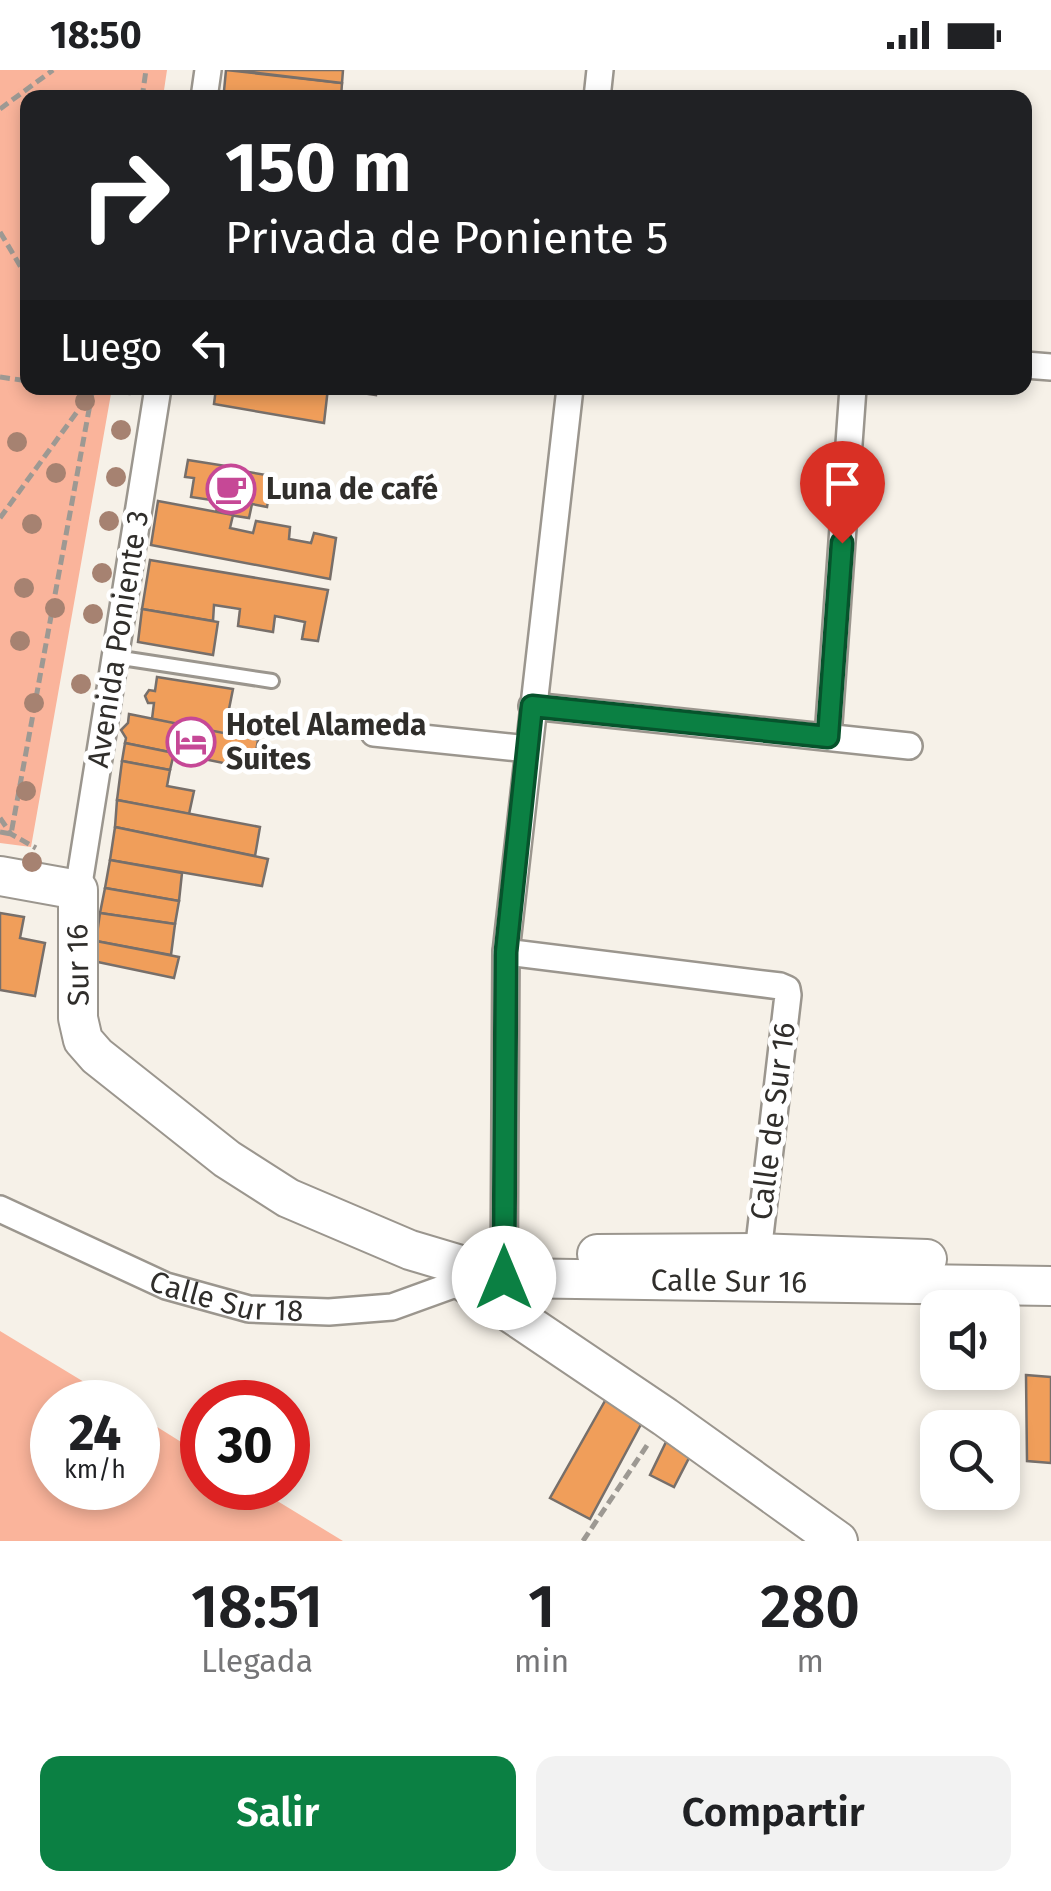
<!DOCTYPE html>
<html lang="es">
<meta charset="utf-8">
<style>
:root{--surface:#fff;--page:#f2f2f2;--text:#202124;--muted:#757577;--accent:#0b8043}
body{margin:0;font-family:"Fira Sans",sans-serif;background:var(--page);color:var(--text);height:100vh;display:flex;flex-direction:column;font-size:38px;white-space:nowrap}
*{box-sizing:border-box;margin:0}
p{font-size:32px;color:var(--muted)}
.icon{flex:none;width:55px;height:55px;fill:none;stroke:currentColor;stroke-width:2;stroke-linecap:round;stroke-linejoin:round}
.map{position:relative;height:1471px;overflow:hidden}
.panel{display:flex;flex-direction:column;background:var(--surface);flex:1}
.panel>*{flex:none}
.hud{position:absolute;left:20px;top:20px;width:1012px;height:305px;border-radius:20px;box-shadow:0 5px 15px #0003;background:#202124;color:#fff;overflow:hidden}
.buttons{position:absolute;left:920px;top:1220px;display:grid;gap:20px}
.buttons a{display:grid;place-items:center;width:100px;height:100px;border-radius:20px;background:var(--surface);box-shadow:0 5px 15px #0003;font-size:50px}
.speed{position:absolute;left:30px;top:1310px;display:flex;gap:20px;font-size:50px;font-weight:700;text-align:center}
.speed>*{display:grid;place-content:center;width:130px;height:130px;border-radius:50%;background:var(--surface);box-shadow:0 5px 15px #0003;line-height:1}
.speed small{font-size:25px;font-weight:400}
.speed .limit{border:15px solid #d22;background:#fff;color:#111}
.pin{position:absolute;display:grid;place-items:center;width:85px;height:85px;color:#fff;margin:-102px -42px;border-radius:50% 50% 50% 0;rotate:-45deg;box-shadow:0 0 10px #0007}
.pin .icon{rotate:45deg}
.me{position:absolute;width:110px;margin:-55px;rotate:0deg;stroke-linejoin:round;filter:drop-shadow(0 0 8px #0008)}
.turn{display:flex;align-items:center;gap:35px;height:210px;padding:0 40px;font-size:45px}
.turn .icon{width:130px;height:130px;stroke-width:2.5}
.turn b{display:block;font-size:70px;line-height:85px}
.then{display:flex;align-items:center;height:95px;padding:0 40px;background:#0003;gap:20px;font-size:38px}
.eta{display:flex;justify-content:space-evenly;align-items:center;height:170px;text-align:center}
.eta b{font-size:60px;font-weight:600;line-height:70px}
.primary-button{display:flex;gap:20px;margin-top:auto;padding:20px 40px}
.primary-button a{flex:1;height:115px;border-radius:20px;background:var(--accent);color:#fff;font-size:40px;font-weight:600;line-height:115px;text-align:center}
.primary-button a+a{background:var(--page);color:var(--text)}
.status{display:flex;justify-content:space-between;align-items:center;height:70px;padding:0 50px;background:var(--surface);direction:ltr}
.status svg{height:28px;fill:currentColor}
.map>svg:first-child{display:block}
.green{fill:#fab49b}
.building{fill:#f09e5a;stroke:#776f6a;stroke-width:2.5}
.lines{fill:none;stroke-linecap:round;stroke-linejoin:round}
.lane-casing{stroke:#9b968e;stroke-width:18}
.street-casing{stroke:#9b968e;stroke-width:30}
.secondary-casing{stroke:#9b968e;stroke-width:42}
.path{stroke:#9d9993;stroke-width:5;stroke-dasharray:10 5;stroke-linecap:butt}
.lane{stroke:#fff;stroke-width:12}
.street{stroke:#fff;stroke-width:25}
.secondary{stroke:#fff;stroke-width:38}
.tree{fill:#a68271}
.route-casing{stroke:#07532c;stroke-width:25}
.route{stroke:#0b8043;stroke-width:18}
.labels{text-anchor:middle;stroke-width:10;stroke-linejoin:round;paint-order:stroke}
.poi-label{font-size:30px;font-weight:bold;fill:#302e2b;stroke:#fff;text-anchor:start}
.street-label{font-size:30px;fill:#302e2b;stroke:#fff}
</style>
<div class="status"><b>18:50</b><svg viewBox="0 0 49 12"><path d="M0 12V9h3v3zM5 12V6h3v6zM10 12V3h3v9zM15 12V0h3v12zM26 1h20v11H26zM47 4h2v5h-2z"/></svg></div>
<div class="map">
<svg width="1051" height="1471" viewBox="0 0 1051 1471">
<rect width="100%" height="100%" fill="#f6f1e8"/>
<g class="green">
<polygon points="0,0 167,0 163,27 28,28 28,318 112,318 31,777 0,773"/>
<polygon points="0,1261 117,1332 52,1332 52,1418 138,1418 138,1345 202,1385 202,1418 256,1418 343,1471 0,1471"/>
</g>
<g class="building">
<polygon points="226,0 342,13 341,28 292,28 224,21"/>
<polygon points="234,0 343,0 342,13"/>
<polygon points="216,318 377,318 376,325 328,318 324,353 214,334"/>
<polygon points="188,390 226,396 224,409 235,411 237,400 272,406 267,437 252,434 249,448 216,443 218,431 191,427 194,408 185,407"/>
<polygon points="158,431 233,445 230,458 253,463 256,451 290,457 289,469 311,473 314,463 336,468 330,509 151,475"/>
<polygon points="150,490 328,520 318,571 302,569 305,552 275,546 273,562 238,556 240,539 214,535 213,551 142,539"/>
<polygon points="142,539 218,552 213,585 138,572"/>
<polygon points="157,607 233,619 224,664 152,649 154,633 148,633 145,626 149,620 155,621"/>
<polygon points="129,644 258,670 253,699 125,673 126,668 121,660 128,653"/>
<polygon points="125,673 174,683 170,700 122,691"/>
<polygon points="122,691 170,700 167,716 194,721 189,744 117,730"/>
<polygon points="117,730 260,757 255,786 115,757"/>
<polygon points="115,757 268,789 262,816 110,790"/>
<polygon points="110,790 182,803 179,831 105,818"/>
<polygon points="105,818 179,831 175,854 100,843"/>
<polygon points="0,843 24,847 20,868 45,873 35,926 0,920"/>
<polygon points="100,843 175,854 171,885 96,871"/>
<polygon points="96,871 179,887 174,908 93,891"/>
<polygon points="1026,1305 1051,1307 1051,1393 1027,1391"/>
<polygon points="610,1322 645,1347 590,1449 550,1428"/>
<polygon points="666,1372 691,1384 674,1417 650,1405"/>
</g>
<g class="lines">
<g class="lane-casing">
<polyline id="lane" points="115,587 272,611"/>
</g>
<g class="street-casing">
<g id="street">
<polyline points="204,28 208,0"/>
<polyline points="597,28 600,0"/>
<polyline points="1025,295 1051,297"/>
<polyline points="532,636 909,676"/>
<polyline points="374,663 528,679"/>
<polyline points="828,667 853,318"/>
<polyline points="78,820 158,318"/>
<polyline points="506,882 780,916 787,919 788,925 758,1183"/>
<path id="s1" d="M0 1139 166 1216 249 1239 329 1242 392 1237 464 1211"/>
<polyline points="504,1208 506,882 570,318"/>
</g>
</g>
<g class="secondary-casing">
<g id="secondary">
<path id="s2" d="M0 806 78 820V948L83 970 97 986 227 1089 288 1128 410 1180 504 1208 1051 1216"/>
<polyline points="597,1184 758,1183 927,1189"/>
<polyline points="456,1206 665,1347 838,1471"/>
</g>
</g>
<g class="path">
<polyline points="142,28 146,0"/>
<polyline points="0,39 53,0"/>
<polyline points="0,162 28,209"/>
<polyline points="0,307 28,311"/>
<polyline points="76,318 133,323"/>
<polyline points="0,448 90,324"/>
<polyline points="0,748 11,764 36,778"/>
<polyline points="0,762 11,764 93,318"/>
<polyline points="583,1471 648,1374"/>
</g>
<use href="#lane" class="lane"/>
<use href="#street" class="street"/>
<use href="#secondary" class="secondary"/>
</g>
<g class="tree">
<circle cx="85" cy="331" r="10"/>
<circle cx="121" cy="360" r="10"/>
<circle cx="17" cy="372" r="10"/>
<circle cx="56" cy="403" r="10"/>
<circle cx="116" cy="407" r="10"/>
<circle cx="109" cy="451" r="10"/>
<circle cx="32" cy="454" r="10"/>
<circle cx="102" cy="503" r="10"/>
<circle cx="24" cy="518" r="10"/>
<circle cx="55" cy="538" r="10"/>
<circle cx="93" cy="544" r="10"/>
<circle cx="20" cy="571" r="10"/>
<circle cx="81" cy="614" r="10"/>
<circle cx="34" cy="633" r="10"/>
<circle cx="26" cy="721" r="10"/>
<circle cx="32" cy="792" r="10"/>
</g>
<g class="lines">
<g class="route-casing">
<polyline id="route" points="504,1208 506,882 532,636 828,667 842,473"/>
</g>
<use href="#route" class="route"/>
</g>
<defs>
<g id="cafe-ring" transform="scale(2.5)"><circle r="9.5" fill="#fff" stroke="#c64896" stroke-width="1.5"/><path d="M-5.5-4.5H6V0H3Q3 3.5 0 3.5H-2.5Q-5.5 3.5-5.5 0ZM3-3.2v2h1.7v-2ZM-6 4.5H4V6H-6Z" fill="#c64896"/></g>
<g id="hotel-ring" transform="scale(2.5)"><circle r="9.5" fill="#fff" stroke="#c64896" stroke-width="1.5"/><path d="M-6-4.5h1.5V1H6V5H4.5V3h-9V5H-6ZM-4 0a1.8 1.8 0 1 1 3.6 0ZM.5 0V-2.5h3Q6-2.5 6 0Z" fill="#c64896"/></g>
</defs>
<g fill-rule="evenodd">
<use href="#cafe-ring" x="231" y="419"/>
<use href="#hotel-ring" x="191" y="672"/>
</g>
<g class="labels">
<g class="poi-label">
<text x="266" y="429">Luna de café</text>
<text x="226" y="665">Hotel Alameda<tspan x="226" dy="34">Suites</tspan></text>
</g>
<g class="street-label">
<text transform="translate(118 569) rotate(-81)" y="10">Avenida Poniente 3</text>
<text transform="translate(78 895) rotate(-91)" y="10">Sur 16</text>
<text transform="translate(773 1051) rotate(-83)" y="10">Calle de Sur 16</text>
<text dy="10" stroke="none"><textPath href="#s2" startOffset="945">Calle Sur 16</textPath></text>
<text dy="10" stroke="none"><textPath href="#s1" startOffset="245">Calle Sur 18</textPath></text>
</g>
</g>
</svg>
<div class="buttons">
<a><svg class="icon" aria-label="sound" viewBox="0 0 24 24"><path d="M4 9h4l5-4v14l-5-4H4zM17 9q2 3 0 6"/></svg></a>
<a><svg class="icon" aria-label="search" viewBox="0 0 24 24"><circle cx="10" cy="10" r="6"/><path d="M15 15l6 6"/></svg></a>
</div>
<div class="speed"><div>24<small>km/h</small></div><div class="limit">30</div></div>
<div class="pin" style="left:842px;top:473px;background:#d93025"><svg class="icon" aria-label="arrive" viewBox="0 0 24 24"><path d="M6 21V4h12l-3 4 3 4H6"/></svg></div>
<svg class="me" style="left:504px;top:1208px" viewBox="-20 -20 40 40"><circle r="19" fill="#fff"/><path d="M0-13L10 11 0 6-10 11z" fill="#0b8043"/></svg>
<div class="hud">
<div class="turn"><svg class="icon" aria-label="right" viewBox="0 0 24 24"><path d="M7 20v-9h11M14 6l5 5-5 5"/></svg><div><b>150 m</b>Privada de Poniente 5</div></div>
<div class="then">Luego<svg class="icon" aria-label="left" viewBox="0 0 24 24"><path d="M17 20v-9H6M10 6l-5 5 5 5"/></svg></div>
</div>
</div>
<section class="panel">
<div class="eta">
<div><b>18:51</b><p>Llegada</p></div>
<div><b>1</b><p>min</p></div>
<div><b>280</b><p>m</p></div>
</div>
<div class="primary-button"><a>Salir</a><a>Compartir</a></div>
</section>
